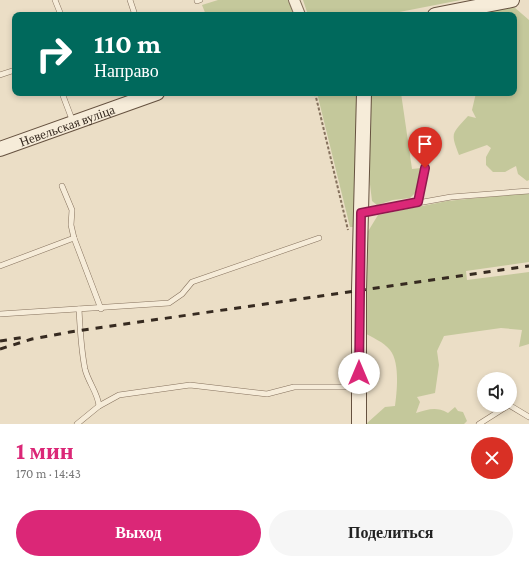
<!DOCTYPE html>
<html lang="ru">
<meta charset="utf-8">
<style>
:root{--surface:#fff;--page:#f6f6f6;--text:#222;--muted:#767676;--accent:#db2777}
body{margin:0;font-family:"Crimson Pro",serif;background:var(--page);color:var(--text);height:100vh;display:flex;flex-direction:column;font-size:15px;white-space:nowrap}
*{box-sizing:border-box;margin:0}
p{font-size:13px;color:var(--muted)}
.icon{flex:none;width:22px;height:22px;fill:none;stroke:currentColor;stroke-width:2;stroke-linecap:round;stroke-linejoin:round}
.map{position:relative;height:424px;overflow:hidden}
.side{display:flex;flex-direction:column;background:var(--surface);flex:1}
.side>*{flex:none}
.guide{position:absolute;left:12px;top:12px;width:505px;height:84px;border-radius:8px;box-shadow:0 2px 6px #0003;background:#00695c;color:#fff;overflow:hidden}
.controls{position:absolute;left:477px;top:372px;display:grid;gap:8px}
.controls a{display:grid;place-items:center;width:40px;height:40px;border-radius:50%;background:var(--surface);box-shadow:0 2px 6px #0003;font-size:20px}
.pin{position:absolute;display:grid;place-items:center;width:34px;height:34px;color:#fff;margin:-41px -17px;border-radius:50% 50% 50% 0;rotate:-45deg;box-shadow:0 0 4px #0007}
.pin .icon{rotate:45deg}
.me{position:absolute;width:44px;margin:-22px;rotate:0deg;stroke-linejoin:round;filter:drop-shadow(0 0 3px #0008)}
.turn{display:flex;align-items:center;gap:14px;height:84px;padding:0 16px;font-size:18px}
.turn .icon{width:52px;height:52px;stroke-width:2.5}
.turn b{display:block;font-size:28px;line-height:34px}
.round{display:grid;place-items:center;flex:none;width:42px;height:42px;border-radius:21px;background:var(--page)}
.head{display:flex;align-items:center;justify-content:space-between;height:68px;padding:0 16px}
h1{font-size:24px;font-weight:700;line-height:30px;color:var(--accent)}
.primary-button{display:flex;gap:8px;margin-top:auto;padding:8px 16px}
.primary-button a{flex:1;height:46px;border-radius:24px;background:var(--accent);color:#fff;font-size:16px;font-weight:700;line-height:46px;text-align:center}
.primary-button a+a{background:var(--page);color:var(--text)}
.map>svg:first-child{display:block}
.green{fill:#c4c89b}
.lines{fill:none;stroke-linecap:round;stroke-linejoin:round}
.lane-casing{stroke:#85715d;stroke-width:6}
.street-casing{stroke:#85715d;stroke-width:12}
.secondary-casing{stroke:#665240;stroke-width:16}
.path{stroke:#85715d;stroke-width:2;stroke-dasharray:3 2;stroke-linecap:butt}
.lane{stroke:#f6ecd9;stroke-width:5}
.street{stroke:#f6ecd9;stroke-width:10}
.secondary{stroke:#f6ecd9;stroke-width:14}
.rail{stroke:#362a20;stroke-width:3;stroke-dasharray:7 7;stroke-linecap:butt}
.route-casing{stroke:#8e194d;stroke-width:10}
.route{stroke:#db2777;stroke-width:7}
.labels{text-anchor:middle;stroke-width:3;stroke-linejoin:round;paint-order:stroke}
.street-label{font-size:13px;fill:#362a20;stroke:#f3e9d5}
</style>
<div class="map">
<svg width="529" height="424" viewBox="0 0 529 424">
<rect width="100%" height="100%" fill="#ebdec6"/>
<g class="green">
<polygon points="218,0 289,0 294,15 206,15 202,5"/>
<polygon points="303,0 461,0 384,15 308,15"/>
<path d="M514 7 529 20V180L527 181 518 174 516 166 505 172H493L486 165V157L491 148 487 145 459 155C450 132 452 134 468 116L476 118 472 110 476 93H514V15H470Z"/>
<polygon points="317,93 358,93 356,227 350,227"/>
<polygon points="370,93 401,93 412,169 421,168 416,192 410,198 393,200 377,205 372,201 369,176"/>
<path d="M518 194H529V262L466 271 467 280 529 272V344L519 347 522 330 501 328 444 336 437 351 439 365 435 393 417 397 420 402 416 413C428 410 435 406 448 413L455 407 458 411 463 412 467 421 464 424H366L385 407 395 406C397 391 400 362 390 350 384 342 371 337 363 332L367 233 378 215 447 201Z"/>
</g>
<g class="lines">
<g class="lane-casing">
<g id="lane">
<polyline points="55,0 61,15"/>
<polyline points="130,0 135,15"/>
<polyline points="197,1 200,0"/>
<polyline points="0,75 15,70"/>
<polyline points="62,93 73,122"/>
<polyline points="62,186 72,210 71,225 74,238 101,309"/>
<polyline points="418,202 425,168"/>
<polyline points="362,213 451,197 529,191"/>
<polyline points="0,266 74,238"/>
<path d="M79 309C80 329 81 349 85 369 88 382 98 393 99 406"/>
<polyline points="0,314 169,303 182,294 192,282 319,238"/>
<polyline points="77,424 99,406 119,395 190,385 267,394 294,387 359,387"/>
<polyline points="479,424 509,405 529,417"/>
</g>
</g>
<g class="street-casing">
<polyline id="street" points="294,0 300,15"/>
</g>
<g class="secondary-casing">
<g id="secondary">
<polyline points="435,15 512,0"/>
<path id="s1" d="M0 149 157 93"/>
<polyline points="359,424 359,290 364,93"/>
</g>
</g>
<polyline class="path" points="315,93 348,230"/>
<use href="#lane" class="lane"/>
<use href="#street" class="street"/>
<use href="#secondary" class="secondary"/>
<g class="rail">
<polyline points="0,341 25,337"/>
<polyline points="0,349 32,339 70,332 529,266"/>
</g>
</g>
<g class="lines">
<g class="route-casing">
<polyline id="route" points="359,373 361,213 418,202 425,168"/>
</g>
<use href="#route" class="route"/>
</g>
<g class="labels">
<g class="street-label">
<text dy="5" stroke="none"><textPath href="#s1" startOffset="71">Невельская вуліца</textPath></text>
</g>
</g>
</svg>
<div class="controls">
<a><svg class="icon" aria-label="sound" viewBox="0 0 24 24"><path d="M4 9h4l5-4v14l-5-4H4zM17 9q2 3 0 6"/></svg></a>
</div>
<div class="pin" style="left:425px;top:168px;background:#d93025"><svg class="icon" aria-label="arrive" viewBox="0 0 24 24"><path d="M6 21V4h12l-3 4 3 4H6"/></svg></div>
<svg class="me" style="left:359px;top:373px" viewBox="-20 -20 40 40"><circle r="19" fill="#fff"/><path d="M0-13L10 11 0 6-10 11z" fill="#db2777"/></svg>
<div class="guide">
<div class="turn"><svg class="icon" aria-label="right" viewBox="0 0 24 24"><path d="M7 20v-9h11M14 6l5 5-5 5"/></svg><div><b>110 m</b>Направо</div></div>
</div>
</div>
<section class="side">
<div class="head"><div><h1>1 мин</h1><p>170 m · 14:43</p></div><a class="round" style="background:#d93025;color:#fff"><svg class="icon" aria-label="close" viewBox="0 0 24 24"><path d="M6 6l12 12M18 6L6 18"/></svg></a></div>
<div class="primary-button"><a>Выход</a><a>Поделиться</a></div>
</section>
